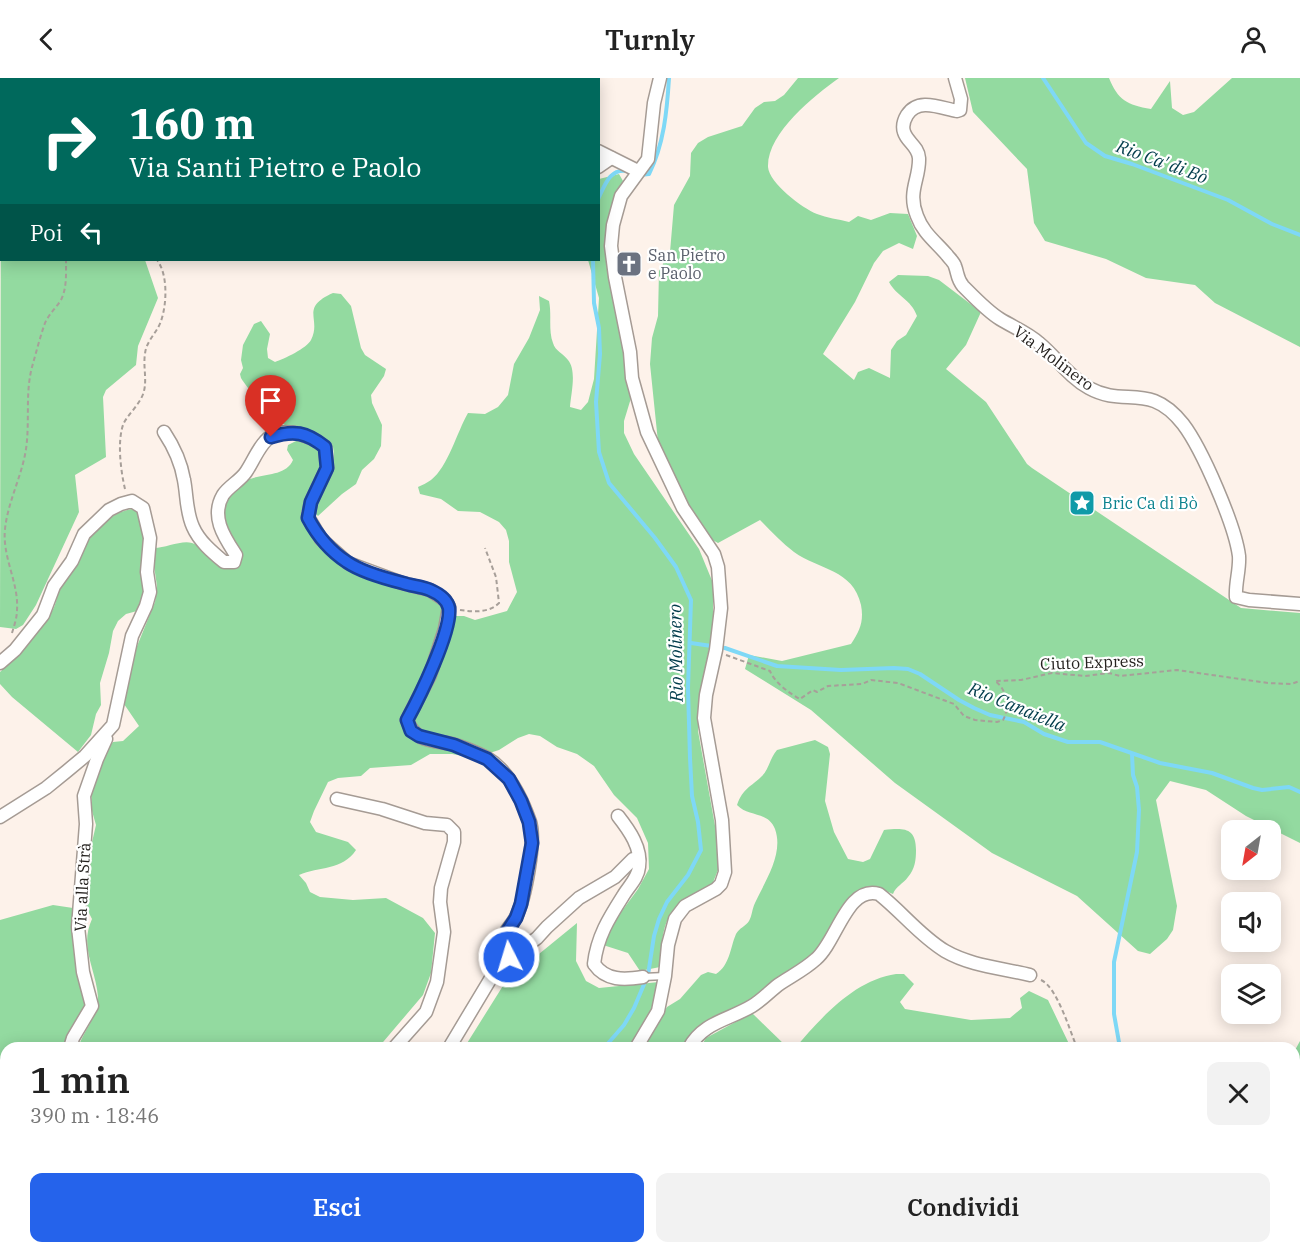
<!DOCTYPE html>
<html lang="it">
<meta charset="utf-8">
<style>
:root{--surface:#fff;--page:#f2f2f2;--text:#222;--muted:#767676;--accent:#2563eb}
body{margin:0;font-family:"IBM Plex Serif",serif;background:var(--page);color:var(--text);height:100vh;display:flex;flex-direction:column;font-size:22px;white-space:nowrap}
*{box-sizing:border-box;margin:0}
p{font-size:20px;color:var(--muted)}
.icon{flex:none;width:33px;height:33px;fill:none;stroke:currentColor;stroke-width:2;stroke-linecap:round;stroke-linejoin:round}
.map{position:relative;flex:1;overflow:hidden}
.details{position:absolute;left:0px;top:964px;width:1300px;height:212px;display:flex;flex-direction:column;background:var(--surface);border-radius:18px 18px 0 0;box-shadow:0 3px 15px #0003}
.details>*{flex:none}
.guide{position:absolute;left:0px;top:0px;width:600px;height:183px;box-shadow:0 3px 15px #0003;background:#00695c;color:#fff;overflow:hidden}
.needle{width:39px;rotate:211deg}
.buttons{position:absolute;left:1221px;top:742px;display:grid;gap:12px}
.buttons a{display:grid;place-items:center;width:60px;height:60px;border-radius:12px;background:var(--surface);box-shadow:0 3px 15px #0003;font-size:30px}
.pin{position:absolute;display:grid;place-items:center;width:51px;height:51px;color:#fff;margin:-62px -26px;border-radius:50% 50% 50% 0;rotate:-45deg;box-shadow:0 0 6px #0007}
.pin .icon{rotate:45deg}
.me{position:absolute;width:66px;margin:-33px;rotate:355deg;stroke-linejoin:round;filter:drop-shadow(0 0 4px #0008)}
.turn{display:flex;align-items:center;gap:21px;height:126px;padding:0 30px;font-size:27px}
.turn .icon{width:78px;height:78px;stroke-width:2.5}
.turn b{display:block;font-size:42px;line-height:51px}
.then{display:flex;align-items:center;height:57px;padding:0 30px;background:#0003;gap:12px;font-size:22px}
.round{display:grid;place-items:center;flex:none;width:63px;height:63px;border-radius:12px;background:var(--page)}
.head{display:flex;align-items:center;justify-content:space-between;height:102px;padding:0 30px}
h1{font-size:36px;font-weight:600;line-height:45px}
.action{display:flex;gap:12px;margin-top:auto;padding:12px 30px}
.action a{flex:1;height:69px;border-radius:12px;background:var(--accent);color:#fff;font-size:24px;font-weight:600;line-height:69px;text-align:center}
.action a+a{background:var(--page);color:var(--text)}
header{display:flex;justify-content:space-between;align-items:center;height:78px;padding:0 30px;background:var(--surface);font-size:27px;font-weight:600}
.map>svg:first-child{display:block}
.green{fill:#93daa0}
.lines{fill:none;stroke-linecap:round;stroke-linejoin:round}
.stream{stroke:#7ed8f6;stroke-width:4}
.lane-casing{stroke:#a59b94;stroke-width:9}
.street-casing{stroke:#a59b94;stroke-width:15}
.path{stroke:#a79f99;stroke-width:2;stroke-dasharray:4.5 3;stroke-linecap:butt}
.lane{stroke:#fff;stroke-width:6}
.street{stroke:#fff;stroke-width:12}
.route-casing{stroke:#184099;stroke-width:15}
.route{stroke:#2563eb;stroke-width:10}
.labels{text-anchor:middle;stroke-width:4.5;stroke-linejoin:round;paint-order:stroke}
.worship-label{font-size:16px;fill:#5b616d;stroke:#fff;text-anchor:start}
.street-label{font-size:16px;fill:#25221f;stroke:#fff}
.culture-label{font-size:16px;fill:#0d838f;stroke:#fff;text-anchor:start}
.water-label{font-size:18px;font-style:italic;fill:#003b4a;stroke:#fff}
</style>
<header><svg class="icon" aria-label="back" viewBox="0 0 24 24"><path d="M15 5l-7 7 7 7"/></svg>Turnly<svg class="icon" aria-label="person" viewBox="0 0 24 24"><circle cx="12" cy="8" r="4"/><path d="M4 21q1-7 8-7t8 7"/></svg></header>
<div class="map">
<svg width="1300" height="1175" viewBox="0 0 1300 1175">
<rect width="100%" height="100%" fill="#fdf2ea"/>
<g class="green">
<path d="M798 0H839C814 18 767 55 768 89 769 105 802 130 817 136 827 140 838 141 849 144L858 138 871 142 890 135 908 136 917 158 913 171 899 165 883 173 874 185 855 224 823 276 854 302 858 294 869 290 890 300 891 272 897 263 906 257 917 238C911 221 897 219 889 204L898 197 928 198 939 202 981 234 966 267 946 291 986 324 1027 386 1032 390 1241 530 1300 535V765L1246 738 1206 712 1170 703 1156 722 1177 828 1173 852 1167 861 1150 876 1138 873 1077 818 992 775 895 705 811 632 745 591 749 577 782 583 851 566C860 553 864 543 861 527 853 491 819 492 794 474 782 465 771 453 760 442L718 465 709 460 675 405 658 364 650 286 652 260 658 238 659 193 670 174 674 127 690 98 691 75 698 65 708 59 742 48 755 30 764 24 775 23 784 17Z"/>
<path d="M965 0H1109C1118 22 1127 27 1151 31L1170 3 1172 30 1183 37 1194 34 1232 0H1300V269L1215 225 1195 207 1146 200 1106 181 1045 163 1034 145 1027 91 973 34Z"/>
<polygon points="1,55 2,182 145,182 158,220 138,268 136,287 106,312 103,319 106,379 75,397 79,434 36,527 23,547 16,551 0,549"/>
<path d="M619 96 623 103 613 124 607 154 617 236 631 320 624 343V355L634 376 699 471 713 505V552L700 613 698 653 719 770 718 792 712 807C665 833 664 836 660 889L640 893 628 875 603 867 608 852 638 811 649 791 648 765 637 740 614 717 594 688 577 676 557 669 540 658 529 656 518 660 499 672 474 680 452 676H430L411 687 370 690 361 698 338 700 328 704 314 733 310 744 316 754 348 764 356 772C342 793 319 788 299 797L306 805 310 814 320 819 353 822 386 820 423 840 435 855 431 895 423 917 378 970H78C83 953 99 937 98 919 96 891 79 869 92 841L85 827 89 777 96 747 92 733 91 713 108 669 113 664 123 663 139 648 124 626V620L131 583 155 524 157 508 153 481 154 470C166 470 181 462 192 465 209 470 220 501 239 486 229 464 211 433 233 413 240 406 247 401 257 399 269 396 287 396 293 382L287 372 288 367 302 360 321 369 323 391 301 434C314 475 342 484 379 498 398 505 417 512 435 519L442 529V534L452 538H464L475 542 507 533 517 514 509 484V463L506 452 499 444 480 434 458 433 441 421 420 416 418 409C422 407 427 405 431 402 448 389 457 354 468 335L485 336 498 329 508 317 514 286 529 260 540 232 539 218 549 223C552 237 548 252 553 265 555 273 564 276 568 282 577 293 571 315 570 329L581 332 588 324 594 301 599 220 588 182H598L599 101Z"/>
<path d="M333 215 341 216 351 228 361 270 365 277 386 291 384 298 371 317 372 325 382 347 381 368 374 381 362 392 356 406 342 416 318 438 314 434C317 411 338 393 333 369 320 354 307 356 291 350 277 345 249 313 241 300L240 296 243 290 241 282 243 267 254 246 261 243 270 256 267 271 268 280 275 284C284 281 307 270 311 262 322 241 299 230 333 215Z"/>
<path d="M131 431 137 433 140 437 146 462V512L137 533 126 536 118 543 113 553 109 575 100 605 101 627 96 636 91 657 78 674 12 619 0 606V594C18 578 38 557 51 535 57 526 57 515 62 505 77 476 96 438 131 431Z"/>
<path d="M815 662 828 669 830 676 825 723 834 754 848 781 863 784 870 781 884 752C903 750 916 749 916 772 916 782 915 791 908 799 903 806 896 808 893 816 879 810 869 806 855 815L815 879 685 970H642L667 929 680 921 701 897 708 894 716 896C730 887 730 870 736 856 739 850 746 848 749 843 752 838 752 831 755 825 765 803 784 776 775 751 768 733 748 739 737 727 743 710 751 709 762 698 769 691 770 680 777 672Z"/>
<path d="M53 827 73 830C72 864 77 895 86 927L68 957 64 970H6V1026H0V842Z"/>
<polygon points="577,845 576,883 586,903 599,910 659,904 651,932 633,970 464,970 506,903"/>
<path d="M896 896H904L914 906 900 924 905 931 971 942 1010 940 1022 930 1020 920 1029 913 1048 922 1071 970H795C821 940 854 902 896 896Z"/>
<polygon points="752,935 788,970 700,970 706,960"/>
<polygon points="1300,963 1300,1175 530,1175 532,1170 1294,1170 1294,974"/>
<polygon points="6,1042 6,1170 519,1170 517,1175 0,1175 0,1043"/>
</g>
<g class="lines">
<g class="stream">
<polyline points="1043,0 1086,65 1105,78 1132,86 1228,122 1272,146 1300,157"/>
<polyline points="0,94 2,98"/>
<path d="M640 97 649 96C664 66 667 33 669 0"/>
<path d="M598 121C605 107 610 90 627 93"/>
<polyline points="0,175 2,171"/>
<polyline points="593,182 594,225 599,250 600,276 596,324 599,374 609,405 655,460 676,489 691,522 688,610 690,680 692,718 698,744 701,772 688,797 667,824 659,841 654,858 648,897 634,930 624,947 604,970"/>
<polyline points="691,565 725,570 777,588 841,592 894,590 908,591 920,596 959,622 974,630 990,637 1024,644 1044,656 1068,664 1100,664 1160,685 1212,695 1253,710 1262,712 1289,709 1300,714"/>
<polyline points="1120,970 1114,936 1114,884 1137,774 1139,732 1137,709 1133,697 1132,676"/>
<polyline points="1168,1170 1169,1175"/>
<polyline points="471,1175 474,1170"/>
</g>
<g class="lane-casing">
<polyline id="lane" points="643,899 665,898"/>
</g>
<g class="street-casing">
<g id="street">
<path d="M955 0 961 21 960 32 957 33C941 30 918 19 907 37 904 42 902 48 904 54 907 64 918 68 919 80 920 101 907 113 917 138 923 155 936 164 947 177 949 180 954 184 955 188 958 196 957 201 963 208 974 219 987 233 1000 241 1013 249 1028 255 1039 265 1056 279 1069 299 1089 310 1125 330 1149 303 1183 346 1202 371 1235 447 1239 478 1240 492 1235 505 1236 519L1249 522 1300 526"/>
<polyline points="598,73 638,93"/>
<polyline points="598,89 611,80"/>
<path d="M164 354C174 369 181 384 184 402 187 417 186 434 193 449 199 463 212 474 224 484H234L236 477C225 460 210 439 223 417 229 408 240 403 246 394 252 385 256 375 263 366 278 345 309 356 325 369L327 390 311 424 308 439 321 461 348 485 402 505 430 512 445 522 449 529 445 551 430 597 407 642C415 664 432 662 452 666 463 669 477 675 487 680 509 693 522 721 530 744 536 763 525 821 516 839 512 847 504 853 502 863 501 869 505 874 509 879"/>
<polyline points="0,585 15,572 43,537 54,508 72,483 84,456 109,432 121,426 132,423 143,430 150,460 147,494 150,514 146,528 132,558 113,647 85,678 67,693 46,710 0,739"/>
<polyline points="337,721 382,731 425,745 447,747 454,754 454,764 441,810 440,824 444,854 437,904 426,934 394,970"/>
<path d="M618 738C629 752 642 770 639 789 638 800 629 808 623 818 609 840 597 859 594 886 606 903 624 902 643 899"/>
<polyline points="70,970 73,960 92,928 83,894 78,849 86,746 84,718 97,681 106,661"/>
<polyline points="449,970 491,900 509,879 516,876 537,860 547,849 579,820 615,799 633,781 639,781"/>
<polyline points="636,970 658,933 665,898 668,867 675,841 685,828 716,811 721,806 725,794 722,742 704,640 706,617 716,572 721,530 718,489 714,476 683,430 647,354 632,300 630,274 615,199 611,168 613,147 621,118 648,81 654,25 660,0"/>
<path d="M689 970C703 944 729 942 752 928 762 922 769 914 778 907 791 898 804 892 816 881 837 863 847 807 879 816 902 834 920 858 945 873 971 888 1002 890 1030 897"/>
<polyline points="0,1032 6,1032"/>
</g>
</g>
<g class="path">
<polyline points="54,2 55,0"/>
<polyline points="198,2 198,0"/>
<path d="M125 411C121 394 117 365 123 347 126 338 141 326 144 313 147 301 143 288 145 276 146 263 157 255 161 243 167 226 168 196 157 182"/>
<path d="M460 532C474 534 489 535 499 525L496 499 485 470"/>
<path d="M12 555C14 548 17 540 17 532 19 505 2 479 5 451 8 423 22 398 26 371 30 344 25 316 32 289 36 275 40 259 45 245 49 236 56 230 61 222 67 210 66 195 66 182"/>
<path d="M726 577 770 593C775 605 789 615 800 621L813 612 817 614 828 608 862 606 871 602 898 605 954 626 964 638 975 642 997 644 1003 642C1010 630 1007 611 995 603L1021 602 1052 595 1085 598 1109 595 1120 598 1177 592 1268 605 1291 606 1300 603"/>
<path d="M1041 902C1057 909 1070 953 1077 970"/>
<polyline points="1294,982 1300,985"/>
<polyline points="522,1175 525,1170"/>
</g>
<use href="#lane" class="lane"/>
<use href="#street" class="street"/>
</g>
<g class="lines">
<g class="route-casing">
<path id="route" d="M271 359C294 352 306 354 325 369L327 390 311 424 308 440C317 457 330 473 347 484 360 493 387 501 403 505 411 508 421 508 430 512 437 515 447 521 449 530 452 553 419 620 407 642L411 653 419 658 454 667 487 681 509 701 521 723 529 744 532 765 521 826 516 840 503 860 502 867 509 879"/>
</g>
<use href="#route" class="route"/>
</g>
<defs>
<g id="church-square" transform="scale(1.35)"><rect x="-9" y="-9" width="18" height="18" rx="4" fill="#6b7280" stroke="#fff"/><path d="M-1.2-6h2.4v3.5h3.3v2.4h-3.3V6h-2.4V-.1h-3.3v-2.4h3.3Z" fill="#fff"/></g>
<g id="sight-square" transform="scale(1.35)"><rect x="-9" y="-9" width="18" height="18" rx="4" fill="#0f9aa8" stroke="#fff"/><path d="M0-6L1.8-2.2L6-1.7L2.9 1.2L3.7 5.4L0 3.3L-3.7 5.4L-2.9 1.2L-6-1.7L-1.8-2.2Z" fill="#fff"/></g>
</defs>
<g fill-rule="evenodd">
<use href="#church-square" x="629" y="186"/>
<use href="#sight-square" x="1082" y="425"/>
</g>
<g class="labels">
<g class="worship-label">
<text x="648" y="183">San Pietro<tspan x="648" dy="18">e Paolo</tspan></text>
</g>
<g class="street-label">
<text transform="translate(1054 280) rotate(37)" y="6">Via Molinero</text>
<text transform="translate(1092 584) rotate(-2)" y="6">Ciuto Express</text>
<text transform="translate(82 809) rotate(-87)" y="6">Via alla Strà</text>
</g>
<g class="culture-label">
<text x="1102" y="431">Bric Ca di Bò</text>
</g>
<g class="water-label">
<text transform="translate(1162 84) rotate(20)" y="6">Rio Ca' di Bò</text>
<text transform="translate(676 575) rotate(-91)" y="6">Rio Molinero</text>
<text transform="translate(1017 629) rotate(22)" y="6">Rio Canaiella</text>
</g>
</g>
</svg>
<div class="buttons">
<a><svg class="needle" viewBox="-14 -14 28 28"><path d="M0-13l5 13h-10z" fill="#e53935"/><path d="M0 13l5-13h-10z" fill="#767676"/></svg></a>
<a><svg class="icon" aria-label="sound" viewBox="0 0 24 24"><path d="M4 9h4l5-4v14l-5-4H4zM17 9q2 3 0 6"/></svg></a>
<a><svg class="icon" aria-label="layers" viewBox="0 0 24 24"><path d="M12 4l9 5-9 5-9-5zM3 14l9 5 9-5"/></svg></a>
</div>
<div class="pin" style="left:271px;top:359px;background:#d93025"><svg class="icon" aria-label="arrive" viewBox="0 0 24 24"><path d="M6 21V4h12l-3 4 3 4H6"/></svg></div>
<svg class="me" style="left:509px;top:879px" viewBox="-20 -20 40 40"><circle r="17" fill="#2563eb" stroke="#fff" stroke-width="3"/><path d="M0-11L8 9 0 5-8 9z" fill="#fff"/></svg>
<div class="guide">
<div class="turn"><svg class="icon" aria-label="right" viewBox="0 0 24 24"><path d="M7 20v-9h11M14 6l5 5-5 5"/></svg><div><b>160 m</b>Via Santi Pietro e Paolo</div></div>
<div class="then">Poi<svg class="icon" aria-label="left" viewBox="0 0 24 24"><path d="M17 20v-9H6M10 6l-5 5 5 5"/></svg></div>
</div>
<section class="details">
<div class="head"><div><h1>1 min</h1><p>390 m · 18:46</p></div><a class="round"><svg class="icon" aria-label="close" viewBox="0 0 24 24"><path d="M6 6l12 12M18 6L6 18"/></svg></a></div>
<div class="action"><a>Esci</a><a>Condividi</a></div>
</section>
</div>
